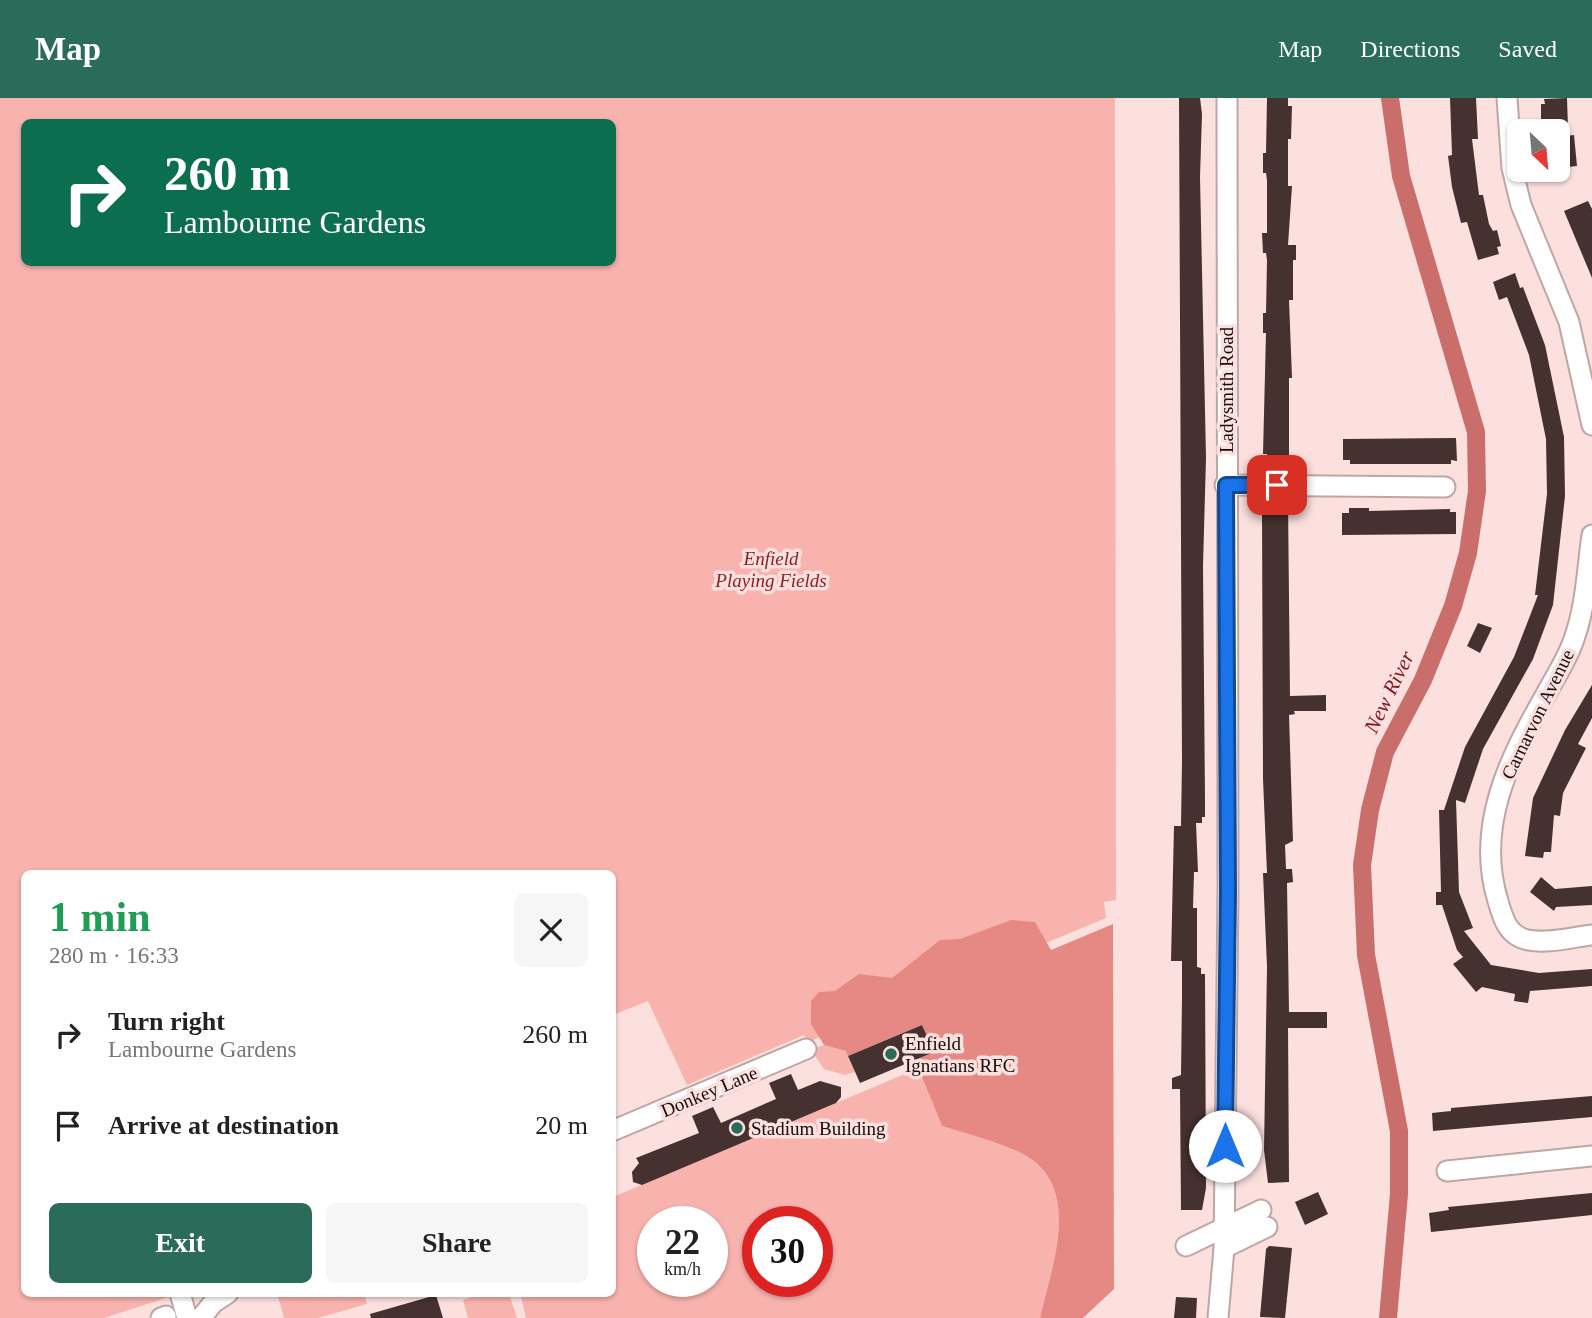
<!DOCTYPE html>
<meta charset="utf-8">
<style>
:root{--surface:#fff;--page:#f6f6f6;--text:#222;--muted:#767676;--accent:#2a6b59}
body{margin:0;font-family:Georgia,serif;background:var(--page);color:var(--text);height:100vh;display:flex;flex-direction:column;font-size:26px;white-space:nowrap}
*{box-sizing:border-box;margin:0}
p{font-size:23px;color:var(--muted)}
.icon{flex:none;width:38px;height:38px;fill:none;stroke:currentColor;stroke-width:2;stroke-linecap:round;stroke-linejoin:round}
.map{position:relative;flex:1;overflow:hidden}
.drawer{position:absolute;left:21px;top:772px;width:595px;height:427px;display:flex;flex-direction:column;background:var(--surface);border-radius:10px;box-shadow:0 2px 5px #0004}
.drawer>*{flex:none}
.hud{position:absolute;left:21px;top:21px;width:595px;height:147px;border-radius:10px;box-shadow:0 2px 5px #0004;background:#0b6e4f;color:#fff;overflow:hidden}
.needle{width:46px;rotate:154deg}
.tools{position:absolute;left:1507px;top:21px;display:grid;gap:14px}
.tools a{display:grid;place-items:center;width:63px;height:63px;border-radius:10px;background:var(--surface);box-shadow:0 2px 5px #0004;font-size:35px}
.speed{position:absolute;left:637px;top:1108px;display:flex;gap:14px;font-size:35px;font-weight:700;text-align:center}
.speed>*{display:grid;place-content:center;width:91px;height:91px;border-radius:50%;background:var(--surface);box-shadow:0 2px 5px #0004;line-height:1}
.speed small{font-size:18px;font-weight:400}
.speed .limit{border:10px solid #d22;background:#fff;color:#111}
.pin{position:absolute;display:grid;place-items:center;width:60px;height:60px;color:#fff;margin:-30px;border-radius:14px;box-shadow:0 4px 10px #0006}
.me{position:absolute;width:77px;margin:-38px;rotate:0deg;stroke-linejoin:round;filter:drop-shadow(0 0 5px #0008)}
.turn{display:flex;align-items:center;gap:24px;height:147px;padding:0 28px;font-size:32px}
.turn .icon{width:91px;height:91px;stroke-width:2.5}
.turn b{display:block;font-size:49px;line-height:60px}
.round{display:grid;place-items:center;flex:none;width:74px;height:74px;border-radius:10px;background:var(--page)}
.head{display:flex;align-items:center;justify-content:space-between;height:119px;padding:0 28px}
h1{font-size:42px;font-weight:700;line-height:52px;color:#1e9e55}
.button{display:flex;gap:14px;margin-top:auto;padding:14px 28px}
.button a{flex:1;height:80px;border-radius:10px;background:var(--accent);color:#fff;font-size:28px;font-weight:700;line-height:80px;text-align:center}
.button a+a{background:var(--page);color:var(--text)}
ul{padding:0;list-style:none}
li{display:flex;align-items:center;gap:21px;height:91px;padding:0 28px}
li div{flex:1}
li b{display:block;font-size:26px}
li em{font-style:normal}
header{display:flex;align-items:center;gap:42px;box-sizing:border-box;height:98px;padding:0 35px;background:var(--accent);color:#fff}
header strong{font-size:33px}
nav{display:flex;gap:38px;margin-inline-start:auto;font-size:24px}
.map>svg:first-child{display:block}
.green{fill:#f9b3af;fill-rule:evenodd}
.forest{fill:#e68985}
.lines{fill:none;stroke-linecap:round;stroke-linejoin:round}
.canal{stroke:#c96e6b;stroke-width:18}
.building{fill:#453130}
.minor-casing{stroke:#bfa6a4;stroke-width:23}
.minor{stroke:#fff;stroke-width:19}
.route-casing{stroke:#114b97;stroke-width:18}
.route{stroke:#1a73e8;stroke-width:12}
.poi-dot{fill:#2a6b59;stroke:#fbe0de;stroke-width:2.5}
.labels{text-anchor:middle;stroke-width:7;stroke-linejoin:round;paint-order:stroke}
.street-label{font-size:19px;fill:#150c0c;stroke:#fbe0de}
.park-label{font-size:19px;font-style:italic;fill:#8d1f26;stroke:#fbe0de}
.poi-label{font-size:19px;fill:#150c0c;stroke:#fbe0de;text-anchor:start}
.water-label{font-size:21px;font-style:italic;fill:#861620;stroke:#fbe0de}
</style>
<header>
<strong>Map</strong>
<nav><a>Map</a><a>Directions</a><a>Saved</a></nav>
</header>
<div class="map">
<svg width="1592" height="1220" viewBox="0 0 1592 1220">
<rect width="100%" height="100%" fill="#fbe0de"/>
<g class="green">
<path d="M0 0H1115L1116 802 1104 804 1106 820 808 944 804 937 687 987 648 903 613 917 612 775H24V1195H167L169 1199 104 1220H0ZM24 24H612V164H24Z"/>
<polygon points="824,947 846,953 855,974 845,977 824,971 811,952"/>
<path d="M915 962 942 1028C968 1036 995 1043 1019 1054 1085 1085 1052 1167 1040 1220H526L520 1195H612L613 1099 907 975 904 966ZM653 1124H712V1183H653ZM758 1124H817V1183H758Z"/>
<polygon points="277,1195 364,1195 367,1206 318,1220 284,1220"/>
<polygon points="486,1195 509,1195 517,1220 468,1220 463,1202"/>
</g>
<path class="forest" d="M1011 822 1035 824 1051 852 1113 826 1114 1191 1083 1220H1040C1052 1167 1085 1085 1019 1054 995 1043 968 1036 942 1028L915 962 933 954 922 927 848 958 846 953 824 947 811 926V903L819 894 835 893 859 876 892 880 940 842 960 841Z"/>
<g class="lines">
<polyline class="canal" points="1388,1220 1399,1096 1399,1033 1366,857 1362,767 1370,712 1385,654 1423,582 1453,508 1468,455 1477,393 1476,334 1401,78 1390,0"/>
</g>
<g class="building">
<polygon points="1179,0 1200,0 1202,16 1200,79 1206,360 1203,468 1205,701 1205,719 1202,719 1202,725 1196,725 1198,774 1194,774 1193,810 1197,810 1197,869 1201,870 1201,876 1205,876 1206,1090 1202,1112 1181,1112 1180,991 1172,991 1172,980 1181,977 1182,899 1182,863 1171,863 1174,728 1181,728 1182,663"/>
<polygon points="1267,0 1288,0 1288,8 1292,8 1291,41 1288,41 1288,88 1292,88 1288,147 1296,147 1296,162 1293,162 1293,202 1289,202 1292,280 1289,280 1289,362 1267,361 1267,356 1263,356 1266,235 1263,235 1263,215 1266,215 1267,162 1266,155 1263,155 1262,135 1267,135 1267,82 1266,75 1263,75 1263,55 1266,55"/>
<polygon points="1450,0 1476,0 1478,41 1472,41 1479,97 1483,97 1489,126 1493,133 1497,132 1501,148 1497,149 1499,156 1478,162 1467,124 1461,125 1452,89 1448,58 1452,57"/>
<polygon points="1567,0 1568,30 1545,31 1545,25 1541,25 1541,6 1545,6 1544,1"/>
<polygon points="1574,37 1577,68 1558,70 1558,39"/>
<polygon points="1588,103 1592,111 1592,180 1564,113"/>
<polygon points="1515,175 1520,190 1523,189 1545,247 1564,339 1565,398 1553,507 1533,561 1483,651 1465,705 1456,702 1459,794 1473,830 1464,833 1491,867 1539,875 1592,871 1592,888 1530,893 1528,905 1514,903 1515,896 1482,889 1476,894 1453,866 1463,859 1457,852 1442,807 1436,807 1436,794 1441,794 1439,712 1444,712 1465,649 1514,559 1538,497 1535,497 1547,396 1546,341 1529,257 1507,199 1499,202 1493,184"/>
<polygon points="1456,340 1457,363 1451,362 1451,366 1350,366 1350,362 1343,362 1343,341"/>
<polygon points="1267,404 1288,404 1290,598 1326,597 1326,613 1294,613 1295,616 1289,617 1293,743 1285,747 1286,771 1292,771 1293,784 1287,785 1289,914 1327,914 1327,930 1288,930 1289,1084 1268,1085 1264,1052 1267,869 1263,775 1267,775 1263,681 1262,415 1267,415"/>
<polygon points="1349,410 1369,410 1369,413 1450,411 1450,414 1456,414 1456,436 1342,437 1342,415 1349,415"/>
<polygon points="1478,525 1492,530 1480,555 1467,548"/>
<polygon points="1592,587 1592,620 1578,646 1586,650 1563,695 1560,718 1554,717 1551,754 1544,754 1543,760 1525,758 1533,700 1565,632"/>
<polygon points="1541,779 1555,791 1592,788 1592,807 1556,809 1554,813 1530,794"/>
<polygon points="922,927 934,954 860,985 848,958"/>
<polygon points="791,976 798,992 820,983 841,989 841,999 836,1005 642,1087 633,1084 632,1074 639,1065 636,1060 699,1035 692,1018 713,1009 721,1025 776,1001 769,985"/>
<polygon points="1592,998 1592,1019 1433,1033 1432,1015 1451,1013 1451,1010"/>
<polygon points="1318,1094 1328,1116 1305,1127 1295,1104"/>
<polygon points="1592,1095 1592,1117 1431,1134 1429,1115 1449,1112 1448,1109"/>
<polygon points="1269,1148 1292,1150 1285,1220 1260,1219 1266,1151"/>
<polygon points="436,1197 443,1220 371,1220 370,1216"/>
<polygon points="1176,1199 1197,1200 1196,1220 1174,1220"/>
</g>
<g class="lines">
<g class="minor-casing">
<g id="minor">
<polyline points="1507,0 1512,70 1521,107 1569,224 1592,327"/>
<polyline points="1225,387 1445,389"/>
<path d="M1592 437C1587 472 1586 508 1574 541 1567 562 1555 579 1545 598 1509 661 1475 729 1498 803 1503 821 1508 838 1528 842 1547 846 1573 839 1592 837"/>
<polyline points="612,1033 806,951"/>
<polyline points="1447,1073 1592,1058"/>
<polyline points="1186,1148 1261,1112"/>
<polyline points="1224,1150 1228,794 1227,0"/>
<polyline points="180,1195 187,1220"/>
<polyline points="161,1220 166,1218"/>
<polyline points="201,1220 213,1205 228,1195"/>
<polyline points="1218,1220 1224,1150 1267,1129"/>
</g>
</g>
<use href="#minor" class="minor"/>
</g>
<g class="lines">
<g class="route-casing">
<polyline id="route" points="1225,1048 1228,794 1226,387 1277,387"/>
</g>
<use href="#route" class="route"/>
</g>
<g class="poi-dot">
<circle cx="891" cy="956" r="7"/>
<circle cx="737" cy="1030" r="7"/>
</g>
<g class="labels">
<g class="street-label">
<text transform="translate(1226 292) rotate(-90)" y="7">Ladysmith Road</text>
<text transform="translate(1537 616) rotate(-64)" y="7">Carnarvon Avenue</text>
<text transform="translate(709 993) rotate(-23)" y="7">Donkey Lane</text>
</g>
<g class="park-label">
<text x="771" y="467">Enfield<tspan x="771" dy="22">Playing Fields</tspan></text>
</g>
<g class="poi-label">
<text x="905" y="952">Enfield<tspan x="905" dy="22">Ignatians RFC</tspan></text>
<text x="751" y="1037">Stadium Building</text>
</g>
<g class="water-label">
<text transform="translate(1389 594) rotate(-64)" y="7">New River</text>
</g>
</g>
</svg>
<div class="tools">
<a><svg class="needle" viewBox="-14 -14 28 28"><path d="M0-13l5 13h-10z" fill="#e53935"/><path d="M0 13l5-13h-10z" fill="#767676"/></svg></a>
</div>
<div class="speed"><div>22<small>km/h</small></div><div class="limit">30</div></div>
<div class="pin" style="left:1277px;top:387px;background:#d93025"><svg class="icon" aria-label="arrive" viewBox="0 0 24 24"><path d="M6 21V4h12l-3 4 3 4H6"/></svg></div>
<svg class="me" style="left:1225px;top:1048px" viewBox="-20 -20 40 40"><circle r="19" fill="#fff"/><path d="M0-13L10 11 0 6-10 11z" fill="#1a73e8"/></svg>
<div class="hud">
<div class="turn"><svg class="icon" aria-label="right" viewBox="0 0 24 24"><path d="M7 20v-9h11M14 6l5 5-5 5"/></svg><div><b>260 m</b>Lambourne Gardens</div></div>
</div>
<section class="drawer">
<div class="head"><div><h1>1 min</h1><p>280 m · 16:33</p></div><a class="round"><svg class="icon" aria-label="close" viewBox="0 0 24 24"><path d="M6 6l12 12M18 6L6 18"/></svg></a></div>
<ul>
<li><svg class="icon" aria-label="right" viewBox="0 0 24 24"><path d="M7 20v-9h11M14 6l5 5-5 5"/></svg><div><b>Turn right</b><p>Lambourne Gardens</p></div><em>260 m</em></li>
<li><svg class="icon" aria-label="arrive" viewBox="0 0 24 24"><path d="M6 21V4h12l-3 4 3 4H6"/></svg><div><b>Arrive at destination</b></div><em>20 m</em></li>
</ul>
<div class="button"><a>Exit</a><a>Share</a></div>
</section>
</div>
